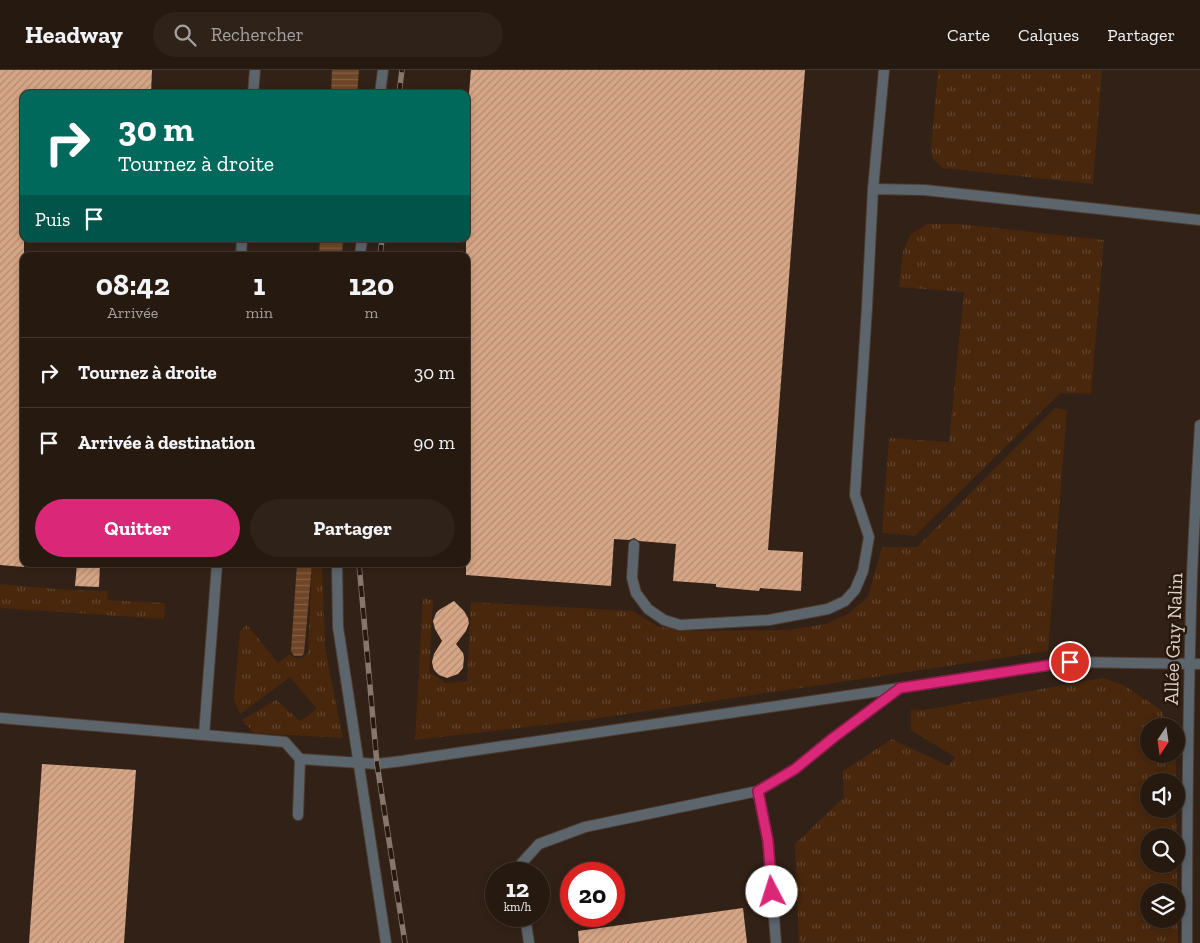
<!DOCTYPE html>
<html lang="fr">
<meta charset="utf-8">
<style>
:root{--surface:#261910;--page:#2e2219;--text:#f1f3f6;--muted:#a4a09f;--line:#423830;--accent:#db2777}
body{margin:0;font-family:"Zilla Slab",serif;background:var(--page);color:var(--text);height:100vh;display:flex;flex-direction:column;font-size:19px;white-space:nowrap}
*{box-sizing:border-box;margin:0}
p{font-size:16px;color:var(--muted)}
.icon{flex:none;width:28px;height:28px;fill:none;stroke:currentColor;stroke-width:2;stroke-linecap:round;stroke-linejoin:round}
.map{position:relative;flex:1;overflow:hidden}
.details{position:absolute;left:20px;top:182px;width:450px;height:315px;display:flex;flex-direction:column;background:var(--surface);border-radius:10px;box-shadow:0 2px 8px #0003,0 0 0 1px var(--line)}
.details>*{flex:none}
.banner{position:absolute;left:20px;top:20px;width:450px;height:152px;border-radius:10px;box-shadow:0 2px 8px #0003,0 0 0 1px var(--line);background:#00695c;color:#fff;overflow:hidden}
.needle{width:32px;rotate:193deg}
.fabs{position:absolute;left:1140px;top:648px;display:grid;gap:10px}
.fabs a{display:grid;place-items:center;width:45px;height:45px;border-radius:50%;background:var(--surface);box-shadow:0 2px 8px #0003,0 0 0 1px var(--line);font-size:25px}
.speed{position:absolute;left:485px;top:792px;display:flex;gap:10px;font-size:25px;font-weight:700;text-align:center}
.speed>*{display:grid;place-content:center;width:65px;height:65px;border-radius:50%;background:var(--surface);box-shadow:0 2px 8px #0003,0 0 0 1px var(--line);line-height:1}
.speed small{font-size:12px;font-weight:400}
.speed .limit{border:8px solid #d22;background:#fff;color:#111}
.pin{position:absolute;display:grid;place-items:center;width:42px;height:42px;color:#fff;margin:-21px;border:2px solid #fff;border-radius:50%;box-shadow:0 1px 5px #0007}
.me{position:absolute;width:55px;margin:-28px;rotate:355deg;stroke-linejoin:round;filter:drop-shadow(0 0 4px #0008)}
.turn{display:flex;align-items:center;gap:18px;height:105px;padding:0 15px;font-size:22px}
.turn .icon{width:65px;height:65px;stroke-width:2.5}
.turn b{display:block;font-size:35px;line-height:42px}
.then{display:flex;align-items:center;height:48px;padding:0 15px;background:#0003;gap:10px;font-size:19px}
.eta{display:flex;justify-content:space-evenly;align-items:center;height:85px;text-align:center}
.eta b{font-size:30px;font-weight:800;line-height:35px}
.action{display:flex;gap:10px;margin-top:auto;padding:10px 15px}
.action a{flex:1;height:58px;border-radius:30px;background:var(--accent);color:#fff;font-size:20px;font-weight:800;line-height:58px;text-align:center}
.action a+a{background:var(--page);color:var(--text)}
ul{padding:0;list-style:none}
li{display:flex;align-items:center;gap:15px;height:70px;padding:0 15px;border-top:1px solid var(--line)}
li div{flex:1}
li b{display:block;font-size:19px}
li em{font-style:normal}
header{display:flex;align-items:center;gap:30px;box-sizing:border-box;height:70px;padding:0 25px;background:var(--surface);border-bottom:1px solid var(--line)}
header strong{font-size:24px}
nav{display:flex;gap:28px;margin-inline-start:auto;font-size:18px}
.search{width:350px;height:45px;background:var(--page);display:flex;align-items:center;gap:12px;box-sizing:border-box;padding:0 18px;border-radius:28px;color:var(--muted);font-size:19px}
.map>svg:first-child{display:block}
.grass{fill:url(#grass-tufts);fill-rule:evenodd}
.water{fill:url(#water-rules)}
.building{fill:url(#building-hatch)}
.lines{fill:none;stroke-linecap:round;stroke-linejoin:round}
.lane-casing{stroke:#4d3d33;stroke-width:12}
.street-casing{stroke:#4d3d33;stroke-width:12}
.lane{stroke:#5c656c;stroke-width:10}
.street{stroke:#5c656c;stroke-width:10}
.rail-casing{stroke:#85776e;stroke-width:5.5}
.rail{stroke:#28180c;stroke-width:4;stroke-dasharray:11;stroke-linecap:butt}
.route-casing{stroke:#8e194d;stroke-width:12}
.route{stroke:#db2777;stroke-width:9}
.labels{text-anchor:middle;stroke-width:5;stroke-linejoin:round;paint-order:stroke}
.street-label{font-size:20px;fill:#ddd2ca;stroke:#28180c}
</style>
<header>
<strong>Headway</strong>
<div class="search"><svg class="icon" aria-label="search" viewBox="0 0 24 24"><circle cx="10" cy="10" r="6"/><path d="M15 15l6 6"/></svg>Rechercher</div>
<nav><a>Carte</a><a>Calques</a><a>Partager</a></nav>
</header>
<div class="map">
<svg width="1200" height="873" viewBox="0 0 1200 873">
<defs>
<pattern id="grass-tufts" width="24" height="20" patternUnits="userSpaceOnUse" patternTransform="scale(1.25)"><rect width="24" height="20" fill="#48270d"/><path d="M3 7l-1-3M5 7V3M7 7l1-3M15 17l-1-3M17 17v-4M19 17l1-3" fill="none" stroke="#62452f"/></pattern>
<pattern id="water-rules" width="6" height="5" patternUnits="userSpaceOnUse" patternTransform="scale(1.25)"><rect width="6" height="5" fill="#6f4527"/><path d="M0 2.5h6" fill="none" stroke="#835f45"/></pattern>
<pattern id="building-hatch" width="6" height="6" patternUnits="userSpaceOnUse" patternTransform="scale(1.25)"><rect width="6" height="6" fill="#d6a585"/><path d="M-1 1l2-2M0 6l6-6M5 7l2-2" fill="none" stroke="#b18c73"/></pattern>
</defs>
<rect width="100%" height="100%" fill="#322116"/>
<g class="grass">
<polygon points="938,0 1102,0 1093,114 942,98 933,89 931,79"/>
<polygon points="927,154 960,154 1104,170 1091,324 1060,323 915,466 882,463 889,368 949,372 964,222 899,217 903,181 911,164"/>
<polygon points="1055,338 1067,340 1048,581 587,650 415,670 423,528 433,530 429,602 446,613 467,611 471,532 633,541 657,556 686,561 788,560 825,554 848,544 868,527 882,477 917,477"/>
<polygon points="312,494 322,494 325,578 343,668 254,663 242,650 276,630 300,651 317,639 290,607 240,644 234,630 240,561 247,555 278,593 290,584 294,588 302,588 308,582"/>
<polygon points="0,514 68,520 108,521 107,530 165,533 164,549 0,538"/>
<path d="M1103 608 1123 615 1160 639 1169 656H1149V684H1176V711H1149V739H1176V732L1178 873H799L795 774 844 727 843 701 892 669 949 696 955 687 911 660V640H924ZM1176 766V794H1149V766ZM1149 821H1176V849H1149Z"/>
</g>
<g class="water">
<polygon points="332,0 359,0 357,24 331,24"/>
<polygon points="320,169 343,169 342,186 319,186"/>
<polygon points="297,494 312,494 304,583 302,586 294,586 291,581"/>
</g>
<g class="building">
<polygon points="0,0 152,0 151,24 24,24 24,497 0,495"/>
<polygon points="471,0 805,0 768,480 803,482 801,521 760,518 759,521 716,517 716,514 673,511 676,474 639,471 634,468 629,470 614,469 611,516 466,505 466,58"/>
<polygon points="77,494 100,494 99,517 75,516"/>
<polygon points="454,531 464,541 468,548 469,553 466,561 456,574 463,583 464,587 463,598 458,604 447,608 439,605 434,600 433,597 432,592 434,584 442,571 435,559 433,551 436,543 439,540"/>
<polygon points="42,694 136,700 124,873 29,873"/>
<polygon points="743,838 747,873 579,873 578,861"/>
</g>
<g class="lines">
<g class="lane-casing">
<g id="lane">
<polyline points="253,24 255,0"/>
<polyline points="380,24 383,0"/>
<polyline points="873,119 884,0"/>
<polyline points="241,186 242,169"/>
<polyline points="360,186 362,169"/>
<polyline points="634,475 632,508 636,523 648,539 664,550 680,555 769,550 828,539 845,531 855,520 863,501 869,467 855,425 867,237 873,119 925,120 1200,150"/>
<polyline points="217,494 204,665 285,672 300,689"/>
<polyline points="337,494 338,557 386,873"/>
<polyline points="0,648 204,665"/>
<polyline points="758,721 768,771 776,873"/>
<polyline points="519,804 518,797 539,774 585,757 758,721 795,699 833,668 900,618"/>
<polyline points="525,846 529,873"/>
</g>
</g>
<g class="street-casing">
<g id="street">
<polyline points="298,745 300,689 377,694 402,691 900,618 1070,592 1200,594"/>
<path d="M1187 873C1187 751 1188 629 1192 506 1194 456 1197 406 1200 355"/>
</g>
</g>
<use href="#lane" class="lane"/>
<use href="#street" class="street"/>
<g class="rail-casing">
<g id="rail">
<polyline points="399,24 402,0"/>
<polyline points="380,186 382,169"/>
<polyline points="359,494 377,694 405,873"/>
</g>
</g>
<use href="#rail" class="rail"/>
</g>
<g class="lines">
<g class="route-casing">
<polyline id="route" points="772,822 768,771 758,721 795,699 833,668 900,618 1070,592"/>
</g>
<use href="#route" class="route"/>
</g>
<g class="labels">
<g class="street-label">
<text transform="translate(1173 569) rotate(-88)" y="7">Allée Guy Nalin</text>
</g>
</g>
</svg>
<div class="fabs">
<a><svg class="needle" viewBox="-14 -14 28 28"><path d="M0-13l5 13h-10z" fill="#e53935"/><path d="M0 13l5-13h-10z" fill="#a4a09f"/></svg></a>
<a><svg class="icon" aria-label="sound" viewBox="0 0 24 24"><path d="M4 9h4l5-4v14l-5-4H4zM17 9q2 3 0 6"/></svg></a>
<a><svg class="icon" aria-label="search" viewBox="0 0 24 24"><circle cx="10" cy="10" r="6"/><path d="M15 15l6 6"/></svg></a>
<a><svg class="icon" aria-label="layers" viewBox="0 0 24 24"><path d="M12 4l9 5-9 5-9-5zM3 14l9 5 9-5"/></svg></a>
</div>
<div class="speed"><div>12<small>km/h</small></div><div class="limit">20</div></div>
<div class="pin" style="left:1070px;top:592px;background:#d93025"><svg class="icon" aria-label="arrive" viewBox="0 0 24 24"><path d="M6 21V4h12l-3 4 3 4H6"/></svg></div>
<svg class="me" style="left:772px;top:822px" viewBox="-20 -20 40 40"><circle r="19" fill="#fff"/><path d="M0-13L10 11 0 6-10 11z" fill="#db2777"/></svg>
<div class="banner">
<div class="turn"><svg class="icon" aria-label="right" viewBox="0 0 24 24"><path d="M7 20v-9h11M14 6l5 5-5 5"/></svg><div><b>30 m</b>Tournez à droite</div></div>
<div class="then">Puis<svg class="icon" aria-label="arrive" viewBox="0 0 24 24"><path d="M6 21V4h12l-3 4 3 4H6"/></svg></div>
</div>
<section class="details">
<div class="eta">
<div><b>08:42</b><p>Arrivée</p></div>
<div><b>1</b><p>min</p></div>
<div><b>120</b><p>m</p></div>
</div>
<ul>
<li><svg class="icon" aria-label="right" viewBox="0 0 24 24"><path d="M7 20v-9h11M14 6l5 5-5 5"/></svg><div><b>Tournez à droite</b></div><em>30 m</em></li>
<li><svg class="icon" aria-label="arrive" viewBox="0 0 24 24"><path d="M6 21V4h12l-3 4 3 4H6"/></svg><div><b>Arrivée à destination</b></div><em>90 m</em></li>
</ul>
<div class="action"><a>Quitter</a><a>Partager</a></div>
</section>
</div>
